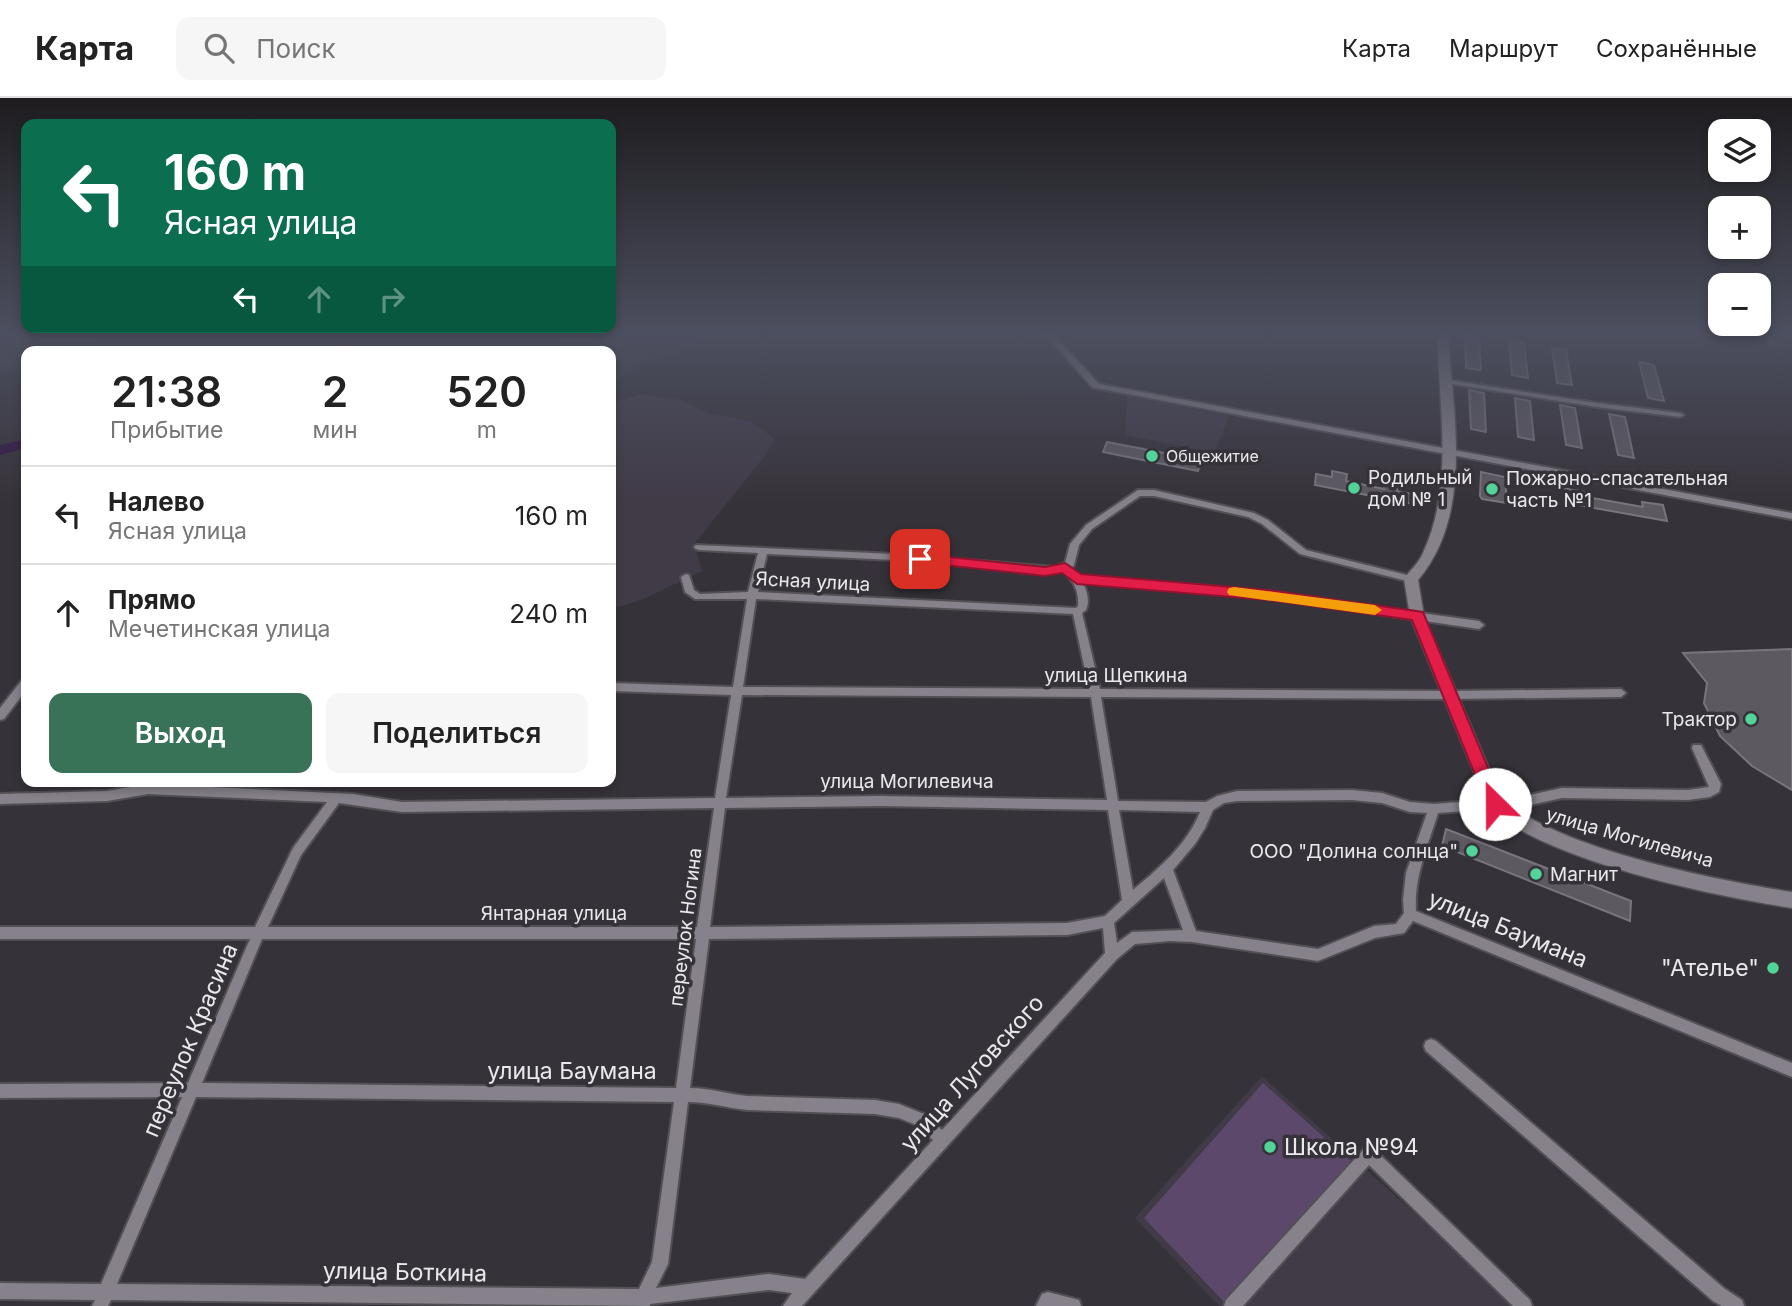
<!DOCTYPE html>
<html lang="ru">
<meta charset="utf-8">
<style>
:root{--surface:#fff;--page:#f6f6f6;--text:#222;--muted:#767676;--line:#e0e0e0;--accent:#387257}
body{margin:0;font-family:Inter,sans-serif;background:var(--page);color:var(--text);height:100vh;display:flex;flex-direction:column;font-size:26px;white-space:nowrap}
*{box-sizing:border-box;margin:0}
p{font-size:23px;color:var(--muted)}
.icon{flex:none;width:38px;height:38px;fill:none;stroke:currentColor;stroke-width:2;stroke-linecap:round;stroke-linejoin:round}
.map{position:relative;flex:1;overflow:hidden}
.sheet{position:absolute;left:21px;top:248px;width:595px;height:441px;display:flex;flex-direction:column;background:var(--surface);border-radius:14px;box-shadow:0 4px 10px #0003}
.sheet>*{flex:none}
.hud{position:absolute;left:21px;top:21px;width:595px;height:214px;border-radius:14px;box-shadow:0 4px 10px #0003;background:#0b6e4f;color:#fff;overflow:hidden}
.tools{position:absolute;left:1708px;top:21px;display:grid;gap:14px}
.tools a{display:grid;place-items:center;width:63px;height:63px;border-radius:14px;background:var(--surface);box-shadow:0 4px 10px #0003;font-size:35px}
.pin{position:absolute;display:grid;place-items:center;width:60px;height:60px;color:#fff;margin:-30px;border-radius:14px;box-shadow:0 4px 10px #0006}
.me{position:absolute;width:77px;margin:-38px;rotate:337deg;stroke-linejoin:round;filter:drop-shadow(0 0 5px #0008)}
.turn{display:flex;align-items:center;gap:24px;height:147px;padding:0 28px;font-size:32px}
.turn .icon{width:91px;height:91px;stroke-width:2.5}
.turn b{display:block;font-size:49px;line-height:60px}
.lanes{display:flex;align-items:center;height:66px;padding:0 28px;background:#0003;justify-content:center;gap:35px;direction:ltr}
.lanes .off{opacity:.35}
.eta{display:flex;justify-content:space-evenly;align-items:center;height:119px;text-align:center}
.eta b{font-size:42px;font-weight:600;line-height:49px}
.primary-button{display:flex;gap:14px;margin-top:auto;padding:14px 28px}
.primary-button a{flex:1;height:80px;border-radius:14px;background:var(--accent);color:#fff;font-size:28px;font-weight:600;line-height:80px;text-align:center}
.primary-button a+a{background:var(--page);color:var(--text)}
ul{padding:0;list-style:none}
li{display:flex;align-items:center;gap:21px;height:98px;padding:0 28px;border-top:2px solid var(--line)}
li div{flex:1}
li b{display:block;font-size:26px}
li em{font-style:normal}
header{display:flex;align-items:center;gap:42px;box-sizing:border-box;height:98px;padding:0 35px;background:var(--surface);border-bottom:2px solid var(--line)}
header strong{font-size:33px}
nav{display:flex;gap:38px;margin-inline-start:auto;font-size:24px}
.search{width:490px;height:63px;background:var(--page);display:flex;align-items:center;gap:18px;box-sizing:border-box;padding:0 24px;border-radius:14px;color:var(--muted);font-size:26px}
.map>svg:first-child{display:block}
.built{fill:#413b47}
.green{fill:#5b486a}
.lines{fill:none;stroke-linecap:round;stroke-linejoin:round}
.river{fill:#321444;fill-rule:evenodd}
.building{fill:#5d5961;stroke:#79757d;stroke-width:2}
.street-casing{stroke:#525055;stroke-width:4}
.secondary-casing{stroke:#525055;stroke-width:3}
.street{fill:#86818a;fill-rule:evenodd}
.secondary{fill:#86818a;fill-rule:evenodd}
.route{fill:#e11d48;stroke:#92132f;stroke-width:2}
.slow{fill:#f59e0b}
.poi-dot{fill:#52d397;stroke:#363239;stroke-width:2.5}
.labels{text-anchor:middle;stroke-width:7;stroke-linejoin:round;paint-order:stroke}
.far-poi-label{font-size:16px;fill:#eae8ed;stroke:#363239;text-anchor:start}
.poi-label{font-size:19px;fill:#eae8ed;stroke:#363239;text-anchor:start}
.street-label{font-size:19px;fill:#eae8ed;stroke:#363239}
.near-street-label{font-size:23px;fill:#eae8ed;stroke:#363239}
.near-poi-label{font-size:23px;fill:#eae8ed;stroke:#363239;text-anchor:end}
</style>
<header>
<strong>Карта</strong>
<div class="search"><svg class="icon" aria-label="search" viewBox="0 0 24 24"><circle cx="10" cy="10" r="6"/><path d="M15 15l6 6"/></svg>Поиск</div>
<nav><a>Карта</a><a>Маршрут</a><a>Сохранённые</a></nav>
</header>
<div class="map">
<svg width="1792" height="1208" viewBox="0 0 1792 1208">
<rect width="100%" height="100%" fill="#363239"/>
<g class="built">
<polygon points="0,237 100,237 85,244 73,241 63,243 67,254 26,254 26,270 0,275"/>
<polygon points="635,237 704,237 690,249 643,265 611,286 611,254 537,254 568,244"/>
<polygon points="641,296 681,302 708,315 750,323 775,341 764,359 694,446 702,473 641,502 611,511 611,305"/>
<polygon points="1127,298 1229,318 1214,355 1125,337"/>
<polygon points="1262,978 1518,1208 1219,1208 1135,1120"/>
</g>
<polygon class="green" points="1263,985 1352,1064 1239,1208 1228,1208 1144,1120"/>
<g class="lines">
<g class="river">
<polygon points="358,237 375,237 346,254 328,254"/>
<polygon points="26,341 26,350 0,357 0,347"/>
</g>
</g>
<g class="building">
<polygon points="1465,237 1479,239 1481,272 1466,270"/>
<polygon points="1509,243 1524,245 1528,280 1512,277"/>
<polygon points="1552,250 1566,252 1572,287 1557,285"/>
<polygon points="1639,264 1654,267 1664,303 1648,300"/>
<polygon points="1469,292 1484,295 1486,334 1471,331"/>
<polygon points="1515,300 1530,303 1534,342 1518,339"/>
<polygon points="1560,307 1575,310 1582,350 1566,347"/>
<polygon points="1609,316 1625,319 1634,360 1618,357"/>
<polygon points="1107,344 1201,362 1198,373 1103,354"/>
<polygon points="1332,373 1347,376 1346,383 1384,391 1385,384 1397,387 1397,393 1413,396 1413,406 1315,387 1316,376 1332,379"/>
<polygon points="1481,374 1505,379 1507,405 1482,401 1480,398"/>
<polygon points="1563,390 1586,394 1587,399 1643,409 1642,404 1663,407 1667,423 1566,405"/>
<polygon points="1792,551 1792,692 1752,668 1720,638 1704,605 1707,585 1683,555"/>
<polygon points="1446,731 1631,803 1630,823 1442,748"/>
</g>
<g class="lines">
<g class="street-casing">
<g id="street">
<polygon points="1046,237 1054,237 1099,286 1792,415 1792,421 1096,290 1093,290"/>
<polygon points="1766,237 1772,237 1774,245 1768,245"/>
<polygon points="1442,281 1597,305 1680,315 1684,317 1680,319 1597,309 1445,285 1441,283"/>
<path d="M1138 392H1154L1254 415 1268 422 1306 452 1411 478 1416 481 1411 484 1300 456 1262 426 1248 419 1154 398H1140L1092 431 1079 447 1074 467 1071 470 1079 478 1268 494 1479 523 1484 527 1479 531 1268 500 1083 485C1087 493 1090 503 1086 512L1082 515 1100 591 1450 593 1621 591 1626 595 1621 599 1450 601 1101 599 1118 703 1206 704 1217 698 1237 693 1352 692 1382 695 1410 704 1434 706 1521 699 1562 690 1688 692 1709 689 1692 650 1693 647H1701L1721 686 1719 694 1710 699 1688 702 1562 700 1521 709 1438 715C1428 748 1414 778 1416 813L1792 965V979L1413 823 1404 835 1375 840 1318 863 1192 844 1170 843 1135 846 1117 861 802 1208H783L792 1195 769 1192 650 1206V1208L111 1202 108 1208H92L95 1202 0 1201V1185L101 1186 182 999 0 1000V986L188 985 250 841H0V829H255L293 750 327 704 148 696 107 703 0 706V696L107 693 148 686 353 696 402 704 715 700 731 597 611 593V585L733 589 747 501H695L685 494 681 479 686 476 689 477 694 492 700 496 748 494 758 455 699 452 696 451 694 449 696 447 894 456 1054 469 1065 465 1070 446 1086 427ZM767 456 894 462 1055 475 1063 473C1074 483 1079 493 1078 508L1076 510 758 494ZM756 501 1073 516 1089 591 743 589ZM742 597 1091 599 1107 702 881 698 726 700ZM1352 702 1382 705 1410 714 1427 715 1406 775 1403 802 1404 815 1396 826 1374 828 1318 851 1196 833 1173 772 1195 746 1205 730 1213 712 1224 705 1237 703ZM339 705 402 714 714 710 697 829H268L301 757ZM881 708 1108 712 1122 802 1105 818 1067 825 710 829 725 710ZM1119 712 1200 714C1187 747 1159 770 1133 792ZM1164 780 1183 832 1132 834 1117 845 1114 825ZM1103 830 1105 855 942 1032 924 1016 899 1006 875 1002 747 998C727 996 710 990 690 990L709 841 1067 837ZM262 841H696L676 990 202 985ZM196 999 674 1004 652 1164 639 1191 117 1186ZM688 1004C709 1004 727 1010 747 1012L875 1016 899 1020 914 1026 933 1042 805 1181 769 1176 656 1190 668 1166Z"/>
<polygon points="26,581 26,592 4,621 0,622 0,610 22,582"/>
<polygon points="1431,941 1436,943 1725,1191 1742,1202 1744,1208 1722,1208 1713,1203 1426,953 1424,948 1426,943"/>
<polygon points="1369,1049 1374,1051 1530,1202 1532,1208 1513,1208 1369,1067 1243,1208 1224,1208 1226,1202 1364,1051"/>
<polygon points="1048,1194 1079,1202 1081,1208 1036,1208 1042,1196"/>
</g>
</g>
<g class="secondary-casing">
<path id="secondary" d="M1438 237H1448C1453 316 1474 416 1418 482L1424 518 1502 701C1563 752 1712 781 1792 794V810C1709 797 1552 764 1489 711L1410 518 1404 481C1410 472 1419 465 1423 455 1455 386 1438 309 1438 237Z"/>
</g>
<use href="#street" class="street"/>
<use href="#secondary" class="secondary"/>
</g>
<linearGradient id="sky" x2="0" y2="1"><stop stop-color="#1e1c1f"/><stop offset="0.58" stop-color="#4c4f5f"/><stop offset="1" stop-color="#4c4f5f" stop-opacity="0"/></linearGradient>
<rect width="1792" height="406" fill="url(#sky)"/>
<polygon class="route" points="920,456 1045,469 1065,465 1081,476 1268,492 1423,514 1503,706 1501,711 1495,713 1489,711 1412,522 1268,502 1077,486 1062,475 1045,478 915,464 915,458"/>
<polygon class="slow" points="1234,489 1375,507 1382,512 1375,517 1229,497 1227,494 1229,490"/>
<g class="poi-dot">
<circle cx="1152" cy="358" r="7"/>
<circle cx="1354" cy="390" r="7"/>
<circle cx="1492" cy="391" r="7"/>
<circle cx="1751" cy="621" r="7"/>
<circle cx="1472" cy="753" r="7"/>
<circle cx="1536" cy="776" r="7"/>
<circle cx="1773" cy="870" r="7"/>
<circle cx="1270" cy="1049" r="7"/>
</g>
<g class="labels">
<g class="far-poi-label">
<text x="1166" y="364">Общежитие</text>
</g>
<g class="poi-label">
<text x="1368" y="386">Родильный<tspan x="1368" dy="22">дом № 1</tspan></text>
<text x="1506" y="387">Пожарно-спасательная<tspan x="1506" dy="22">часть №1</tspan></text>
<text x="1737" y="628" text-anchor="end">Трактор</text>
<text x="1458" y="760" text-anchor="end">ООО "Долина солнца"</text>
<text x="1550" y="783">Магнит</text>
</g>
<g class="street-label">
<text transform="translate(813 483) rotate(3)" y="7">Ясная улица</text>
<text x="1116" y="584">улица Щепкина</text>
<text x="907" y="690">улица Могилевича</text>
<text transform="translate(1630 739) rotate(16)" y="7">улица Могилевича</text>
<text x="554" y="822">Янтарная улица</text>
<text transform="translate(685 829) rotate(-83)" y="7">переулок Ногина</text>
</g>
<g class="near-street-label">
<text transform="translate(1508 831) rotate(22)" y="8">улица Баумана</text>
<text transform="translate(190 942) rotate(-67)" y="8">переулок Красина</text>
<text x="572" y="981">улица Баумана</text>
<text transform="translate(972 975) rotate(-48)" y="8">улица Луговского</text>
<text transform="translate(405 1174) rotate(1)" y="8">улица Боткина</text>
</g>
<g class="near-poi-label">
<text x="1759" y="878">"Ателье"</text>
<text x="1284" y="1057" text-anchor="start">Школа №94</text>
</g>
</g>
</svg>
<div class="tools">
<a><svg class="icon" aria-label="layers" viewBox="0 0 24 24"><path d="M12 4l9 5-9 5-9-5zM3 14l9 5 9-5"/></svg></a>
<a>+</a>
<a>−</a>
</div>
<div class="pin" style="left:920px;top:461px;background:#d93025"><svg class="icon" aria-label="arrive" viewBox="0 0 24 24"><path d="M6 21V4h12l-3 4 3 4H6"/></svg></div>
<svg class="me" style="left:1495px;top:706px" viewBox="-20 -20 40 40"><circle r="19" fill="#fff"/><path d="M0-13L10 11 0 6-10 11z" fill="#e11d48"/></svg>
<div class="hud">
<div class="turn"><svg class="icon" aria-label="left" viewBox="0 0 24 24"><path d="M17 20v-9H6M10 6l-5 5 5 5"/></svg><div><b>160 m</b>Ясная улица</div></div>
<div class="lanes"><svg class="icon" aria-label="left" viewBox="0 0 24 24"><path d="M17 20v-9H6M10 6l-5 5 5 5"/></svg><svg class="icon off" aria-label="ahead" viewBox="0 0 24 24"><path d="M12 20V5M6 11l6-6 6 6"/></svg><svg class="icon off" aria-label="right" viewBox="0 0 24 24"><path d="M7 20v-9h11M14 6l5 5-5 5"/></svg></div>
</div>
<section class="sheet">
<div class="eta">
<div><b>21:38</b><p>Прибытие</p></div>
<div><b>2</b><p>мин</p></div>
<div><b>520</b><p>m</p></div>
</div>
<ul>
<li><svg class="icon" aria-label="left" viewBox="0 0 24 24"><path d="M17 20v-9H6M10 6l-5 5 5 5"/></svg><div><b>Налево</b><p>Ясная улица</p></div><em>160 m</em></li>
<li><svg class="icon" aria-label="ahead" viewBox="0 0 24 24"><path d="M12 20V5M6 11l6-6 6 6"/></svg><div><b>Прямо</b><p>Мечетинская улица</p></div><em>240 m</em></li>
</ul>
<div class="primary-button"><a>Выход</a><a>Поделиться</a></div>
</section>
</div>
